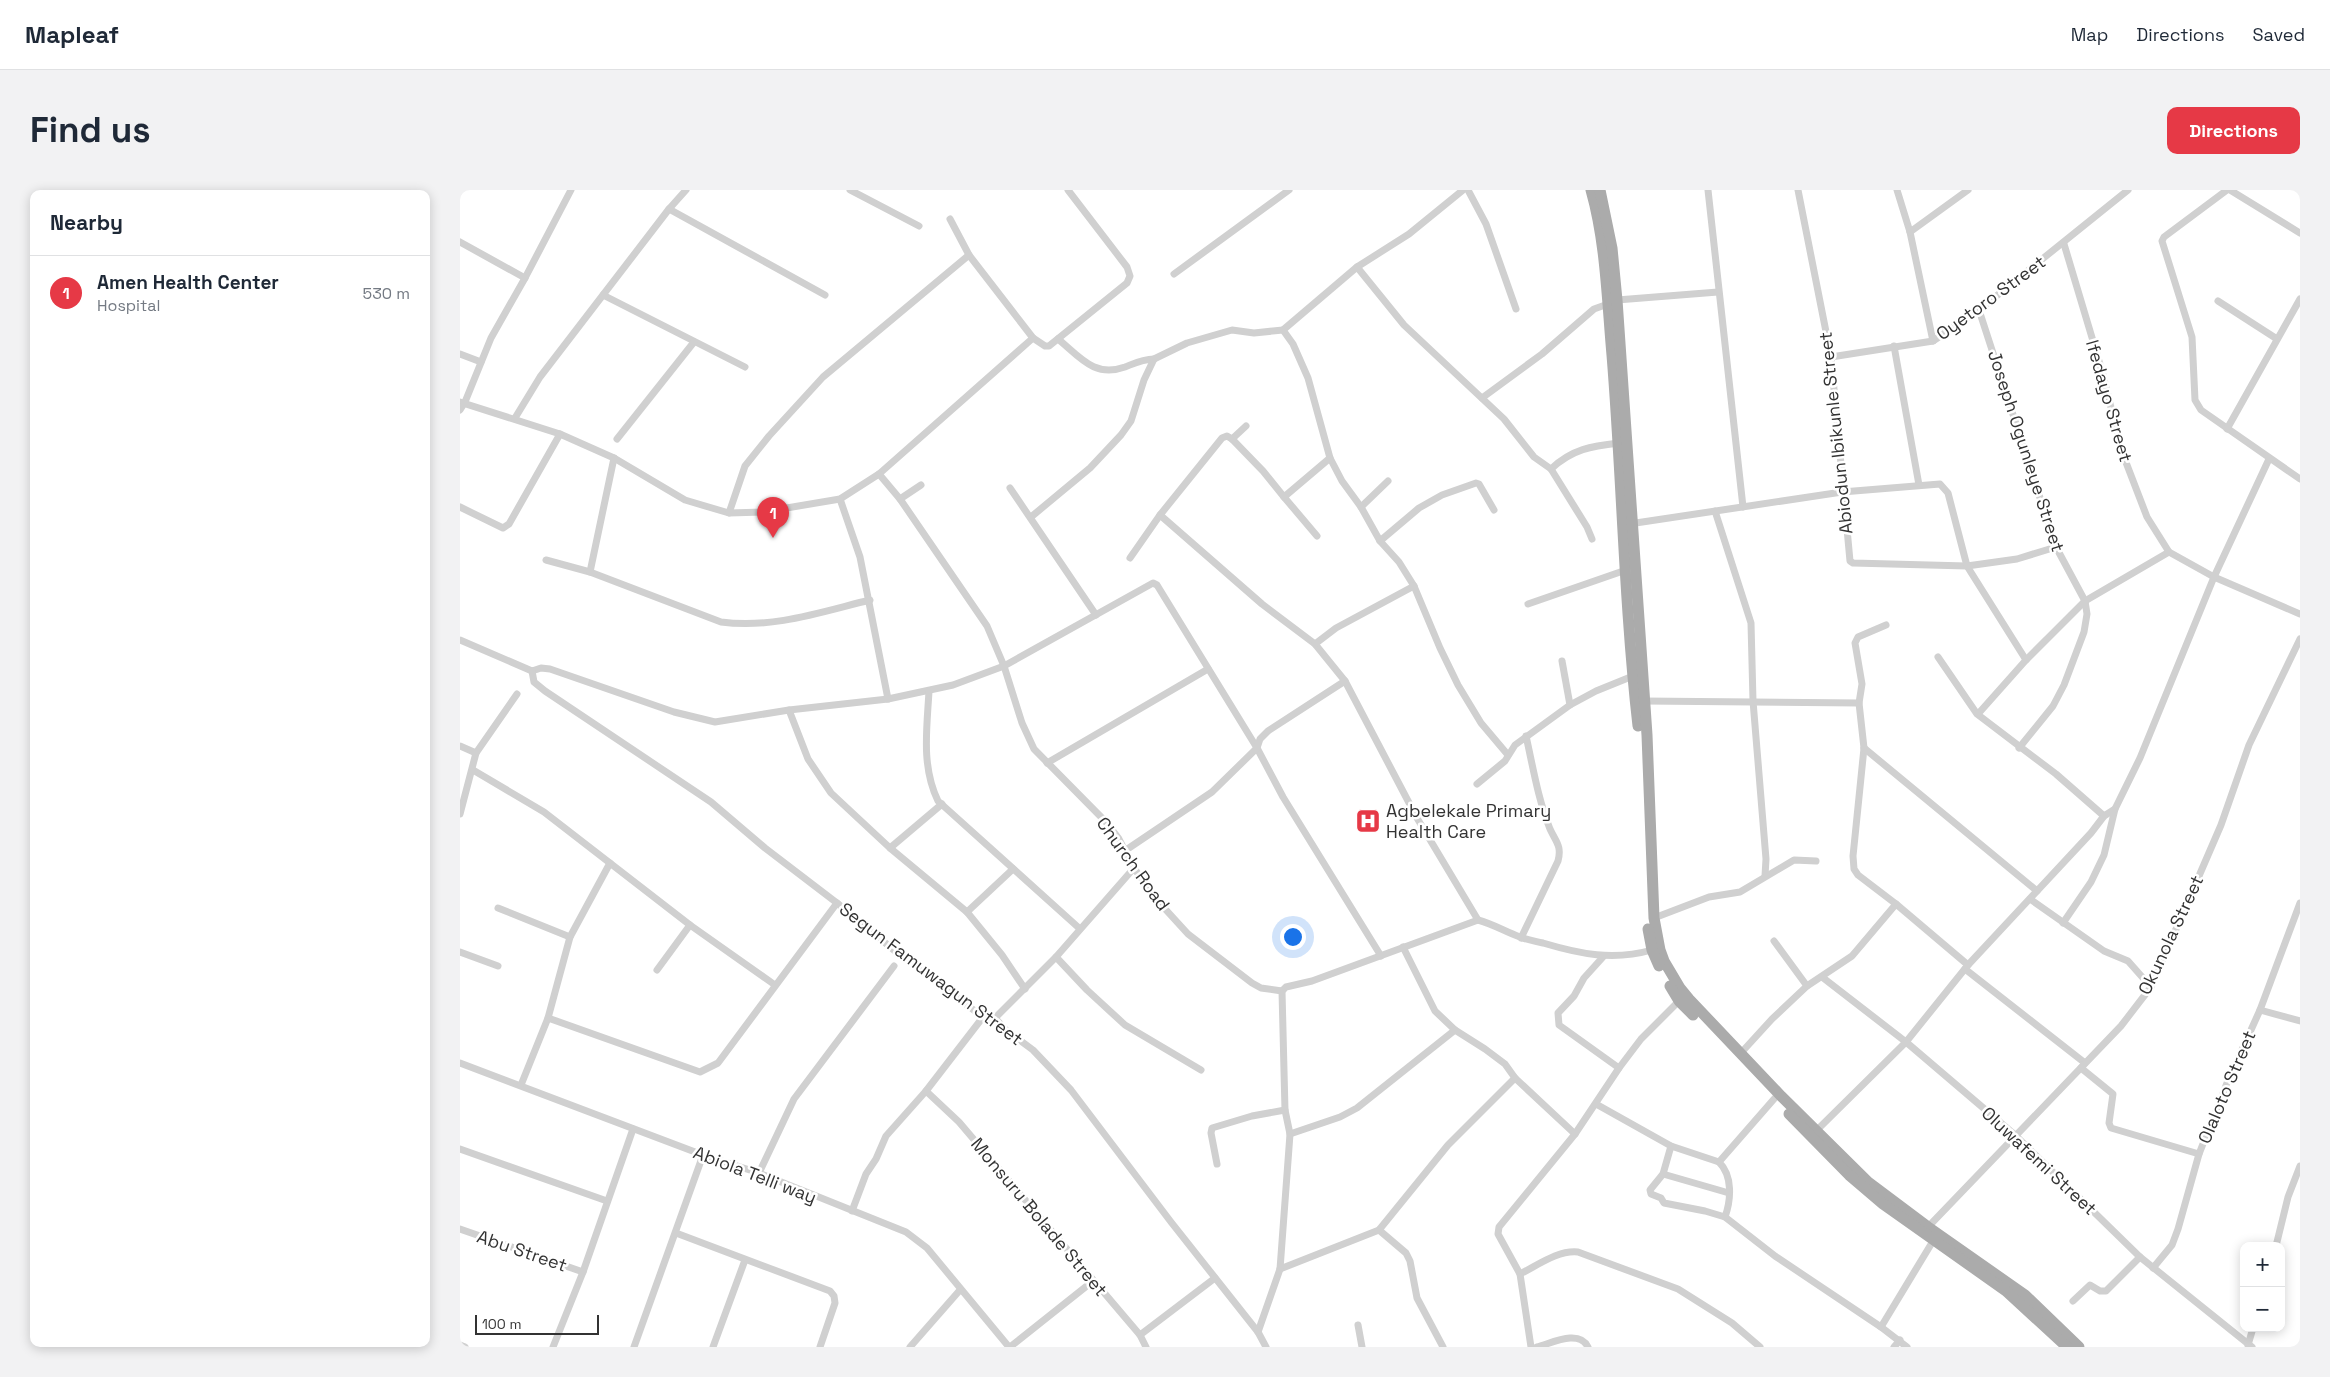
<!DOCTYPE html>
<meta charset="utf-8">
<style>
body{margin:0;font-family:"Space Grotesk",sans-serif;background:#f2f2f3;color:#1f2937}
.controls{position:absolute;right:15px;bottom:15px;display:grid;overflow:hidden;border-radius:10px;box-shadow:0 2px 12px #0003}
.controls button{width:45px;height:45px;display:grid;place-items:center;padding:0;border:0;border-bottom:1px solid #e0e1e3;background:#fff;color:#1f2937;font:25px sans-serif}
.scale{position:absolute;left:15px;bottom:12px;width:124px;box-sizing:border-box;padding-left:5px;border:2px solid #333;border-top:0;font-size:14px;line-height:18px;white-space:nowrap;color:#333;-webkit-text-stroke:4px #fff;paint-order:stroke}
.you{position:absolute;left:832px;top:746px;width:18px;height:18px;margin:-12px;border:4px solid #fff;border-radius:50%;background:#1a73e8;box-shadow:0 0 0 8px #1a73e833}
.badge{display:grid;place-items:center;width:32px;height:32px;border-radius:50%;background:#e63946;color:#fff;font-size:16px;font-weight:700}
.pin{position:absolute;translate:-50% -41px;filter:drop-shadow(0 1px 2px #0008)}
.pin::after{content:'';position:absolute;top:26px;width:18px;height:15px;background:inherit;clip-path:polygon(0 0,100% 0,50% 100%)}
.list{margin:0;padding:0;list-style:none}
h2{display:flex;justify-content:space-between;align-items:center;height:65px;margin:0;padding:0 20px;font-size:21px}
h2 small{font-size:16px;font-weight:400;color:#747a83}
.list li{display:grid;grid-template-columns:32px 1fr auto;gap:15px;align-items:center;box-sizing:border-box;height:75px;padding:0 20px;border-top:1px solid #e0e1e3}
.list b{display:block;font-size:19px;white-space:nowrap}
.list p{margin:0;font-size:16px;white-space:nowrap;color:#747a83}
.list em{font-size:16px;font-style:normal;color:#747a83}
.map{position:relative;flex:none;width:1840px;height:1157px;overflow:hidden;border-radius:10px}
header{display:flex;align-items:center;gap:30px;box-sizing:border-box;height:70px;padding:0 25px;background:#fff;border-bottom:1px solid #e0e1e3}
header strong{font-size:24px}
nav{display:flex;gap:28px;margin-inline-start:auto;font-size:18px}
.intro{display:flex;align-items:center;justify-content:space-between;box-sizing:border-box;height:120px;padding:0 30px}
h1{margin:0;font-size:35px}
.button{padding:12px 22px;border-radius:10px;background:#e63946;color:#fff;font-size:18px;font-weight:700}
main{display:flex;gap:30px;padding:0 30px}
aside{flex:1;background:#fff;border-radius:10px;box-shadow:0 2px 12px #0003}
.map>svg:first-child{display:block}
.lines{fill:none;stroke-linecap:round;stroke-linejoin:round}
.street{stroke:#d0d0d0;stroke-width:7}
.primary{stroke:#ababab;stroke-width:11}
.labels{text-anchor:middle;stroke-width:5;stroke-linejoin:round;paint-order:stroke}
.street-label{font-size:18px;fill:#333;stroke:#fff}
.poi-label{font-size:18px;fill:#333;stroke:#fff;text-anchor:start}
</style>
<header>
<strong>Mapleaf</strong>
<nav><a>Map</a><a>Directions</a><a>Saved</a></nav>
</header>
<div class="intro"><h1>Find us</h1><a class="button">Directions</a></div>
<main>
<aside>
<h2>Nearby<small></small></h2>
<ul class="list">
<li><span class="badge">1</span><div><b>Amen Health Center</b><p>Hospital</p></div><em>530 m</em></li>
</ul>
</aside>
<div class="map">
<svg width="1840" height="1157" viewBox="0 0 1840 1157">
<rect width="100%" height="100%" fill="#fff"/>
<g class="lines">
<g class="street">
<polyline points="390,0 459,36"/>
<polyline points="1008,0 1026,34 1056,119"/>
<polyline points="1248,0 1283,317"/>
<polyline points="1338,0 1371,167 1390,371 1393,373 1507,376 1557,369 1596,357"/>
<polyline points="1437,0 1450,42 1473,151"/>
<polyline points="1767,0 1704,47 1702,51 1732,147 1735,210 1741,220 1840,289"/>
<polyline points="1770,0 1840,43"/>
<polyline points="209,19 365,105"/>
<polyline points="490,29 509,65 573,148"/>
<polyline points="1450,42 1508,0"/>
<polyline points="0,52 65,88"/>
<polyline points="1604,54 1642,181 1662,262 1687,327 1709,362"/>
<path d="M897,77L944,135L1044,229L1074,267L1091,279C1112,259 1132,256 1159,253"/>
<polyline points="714,84 829,0"/>
<polyline points="143,105 285,177"/>
<polyline points="1157,110 1258,102"/>
<polyline points="1758,111 1817,149"/>
<polyline points="1519,120 1596,357 1625,411 1627,424 1624,442 1604,495 1593,516 1559,558"/>
<polyline points="823,140 897,77 949,44 1003,0"/>
<path d="M598,149C620,167 634,188 665,177C675,173 683,169 694,169"/>
<polyline points="1434,156 1459,295"/>
<polyline points="0,164 21,172"/>
<polyline points="1371,167 1473,151 1519,120 1668,0"/>
<polyline points="1022,208 1082,164 1134,119 1148,114"/>
<polyline points="0,212 100,244 154,268 225,310 269,323 303,322 380,309 419,284 573,148 585,156 589,156 667,93 670,86 667,77 608,0"/>
<polyline points="0,220 5,212 31,148 65,88 111,0"/>
<polyline points="55,228 80,187 209,19 226,0"/>
<polyline points="1767,239 1840,109"/>
<polyline points="157,249 234,152"/>
<polyline points="772,249 786,236"/>
<polyline points="1091,279 1127,337 1132,349"/>
<path d="M419,284L440,309L527,436L544,476L562,533L574,559L646,632L659,649L674,678L696,709L728,744L792,793L801,798L822,801L826,797L852,791L1018,730C1033,734 1046,742 1060,747C1067,750 1075,751 1083,753C1120,764 1153,771 1192,760"/>
<polyline points="550,298 636,425"/>
<polyline points="824,307 857,346"/>
<polyline points="380,309 400,367 428,509"/>
<polyline points="440,309 461,295"/>
<polyline points="0,317 43,338 49,334 100,244"/>
<polyline points="901,317 928,291"/>
<polyline points="1255,321 1291,433 1293,511 1306,669 1305,686"/>
<polyline points="269,323 285,276 309,246 363,187 509,65"/>
<polyline points="700,325 802,414 855,454 885,491 957,628 1018,730"/>
<polyline points="571,327 630,278 661,245 671,231 684,190 694,169 727,153 772,140 794,143 823,140 833,154 848,188 870,268 882,291 901,317 920,351 939,372 954,396 980,458 998,495 1021,533 1048,565"/>
<polyline points="1169,334 1382,302 1480,294 1488,303 1507,376 1566,470"/>
<polyline points="920,351 959,318 982,305 1016,293 1019,294 1034,320"/>
<polyline points="670,368 700,325 762,248 767,246 772,249 803,281 824,307 870,268"/>
<path d="M86,370L130,382L261,432C312,439 361,422 410,410"/>
<polyline points="130,382 154,268"/>
<polyline points="1068,414 1166,380"/>
<polyline points="1426,435 1398,447 1395,453 1402,494 1399,513 1404,558 1393,666 1394,679 1398,685 1436,714 1508,775"/>
<polyline points="0,450 72,481 81,478 90,479 214,522 255,532 329,520 428,509 493,495 544,476 693,393 697,395 797,558 823,607 921,766"/>
<polyline points="855,454 876,438 954,396"/>
<polyline points="1478,467 1517,524 1596,584 1644,626"/>
<polyline points="1102,471 1110,515"/>
<polyline points="72,481 74,492 85,501 251,612 305,658 377,713 435,761 523,827 535,828 546,840 573,860 611,900 711,1032 798,1142 806,1157"/>
<path d="M469,501C467,538 461,576 478,611L619,738"/>
<polyline points="1184,511 1399,513"/>
<polyline points="329,520 348,569 371,603 430,658 507,722 542,765 565,799"/>
<polyline points="1518,524 1566,470 1625,411 1709,362 1754,387 1840,424"/>
<polyline points="0,556 16,563"/>
<polyline points="1404,558 1577,701"/>
<polyline points="587,573 748,479"/>
<polyline points="13,580 84,622 230,735 315,795"/>
<polyline points="1017,594 1045,571 1055,555 1110,515 1136,501 1173,486"/>
<polyline points="0,624 16,563 57,504"/>
<polyline points="430,658 482,614"/>
<polyline points="666,660 752,602 797,558 800,549 808,541 885,491"/>
<polyline points="1570,709 1644,761 1668,771 1691,797"/>
<polyline points="38,718 110,747"/>
<polyline points="507,722 553,679"/>
<polyline points="1194,728 1249,707 1280,702 1334,670 1356,671"/>
<polyline points="1603,733 1631,692 1644,665 1655,619"/>
<path d="M1061,748L1098,671C1102,656 1096,652 1090,639C1078,609 1073,577 1066,546"/>
<polyline points="1314,751 1347,796"/>
<polyline points="943,757 975,821 995,840 1025,859 1045,874 1055,888 1115,944"/>
<polyline points="0,762 38,776"/>
<polyline points="596,767 627,800 665,835 741,880"/>
<polyline points="1143,767 1124,788 1114,806 1098,823 1099,835 1159,878"/>
<polyline points="1505,779 1625,873"/>
<polyline points="197,780 230,735"/>
<polyline points="1362,787 1446,852 1555,945 1680,1067 1792,1157"/>
<polyline points="1800,820 1840,831"/>
<polyline points="88,828 240,882 258,873 377,713"/>
<polyline points="535,828 596,767 674,678"/>
<polyline points="1280,864 1312,829 1347,796 1392,766 1436,714"/>
<polyline points="0,873 243,965 299,983 446,1042 467,1058 549,1157"/>
<polyline points="1621,878 1653,904 1649,933 1651,938 1739,964"/>
<polyline points="61,895 88,828 110,747 150,673"/>
<polyline points="466,901 499,932 680,1145 686,1157"/>
<path d="M1314,909L1259,972C1273,986 1271,1010 1265,1027L1315,1066L1421,1137L1447,1157"/>
<polyline points="1136,914 1211,956 1259,972"/>
<polyline points="1356,941 1446,852 1508,775 1631,643 1644,626 1655,619 1680,568 1754,387 1809,269"/>
<polyline points="830,944 880,927 897,918 995,840"/>
<polyline points="1211,956 1203,984 1190,1000 1191,1004 1201,1008 1204,1013 1245,1021 1265,1027"/>
<polyline points="0,959 147,1011"/>
<polyline points="757,974 751,943 752,938 792,926 825,920"/>
<polyline points="299,983 334,909 434,776"/>
<polyline points="1203,984 1269,1003"/>
<polyline points="392,1021 406,984 416,969 426,946 466,901 523,827"/>
<polyline points="1468,1037 1661,836 1691,797 1761,635 1789,555 1840,449"/>
<polyline points="0,1039 123,1082"/>
<polyline points="919,1040 946,1063 950,1071 957,1108 983,1157"/>
<polyline points="216,1043 370,1101 374,1106 375,1113 360,1157"/>
<polyline points="1816,1056 1828,1007 1840,976"/>
<polyline points="1693,1078 1712,1055 1718,1039 1739,964 1767,893 1800,820 1840,713"/>
<polyline points="820,1079 919,1040 988,955 1055,888"/>
<path d="M1060,1084C1078,1075 1098,1060 1118,1062L1218,1099L1272,1133L1300,1157"/>
<polyline points="1613,1111 1630,1095 1640,1101 1646,1101 1680,1067"/>
<polyline points="898,1135 902,1157"/>
<polyline points="1421,1137 1473,1051"/>
<polyline points="798,1142 820,1079 830,944 825,920 822,801"/>
<polyline points="680,1145 755,1088"/>
<polyline points="0,1155 5,1157"/>
<polyline points="1788,1155 1793,1138"/>
<polyline points="93,1157 123,1082 173,939"/>
<polyline points="174,1157 243,965"/>
<polyline points="253,1157 285,1070"/>
<polyline points="450,1157 500,1100"/>
<polyline points="550,1157 633,1091"/>
<polyline points="1071,1157 1060,1084 1038,1044 1039,1037 1115,944 1159,878 1181,849 1219,811"/>
<path d="M1077,1157C1092,1153 1119,1139 1128,1157"/>
<polyline points="1434,1157 1440,1150"/>
</g>
<g class="primary">
<path d="M1131,0C1146,53 1147,110 1152,165C1162,288 1164,413 1178,536"/>
<polyline points="1140,0 1152,58 1157,110 1187,545 1194,728 1200,760 1204,771 1220,798 1229,809 1321,906 1408,992 1468,1037 1565,1105 1619,1157"/>
<polyline points="1188,739 1192,760 1199,776"/>
<polyline points="1210,796 1219,811 1233,825"/>
<polyline points="1329,924 1389,985 1423,1014 1546,1101 1607,1157"/>
</g>
</g>
<defs>
<symbol id="hospital-square" viewBox="-11 -11 22 22"><rect x="-9" y="-9" width="18" height="18" rx="4" fill="#e63946" stroke="#fff"/><path d="M-5-5h3v3.5h4V-5h3V5h-3V1.5h-4V5h-3Z" fill="#fff"/></symbol>
</defs>
<g fill-rule="evenodd">
<use href="#hospital-square" x="894" y="617" width="28" height="28"/>
</g>
<g class="labels">
<g class="street-label">
<text transform="translate(1531 108) rotate(-36)" y="6">Oyetoro Street</text>
<text transform="translate(1649 211) rotate(74)" y="6">Ifedayo Street</text>
<text transform="translate(1376 243) rotate(-96)" y="6">Abiodun Ibikunle Street</text>
<text transform="translate(1566 261) rotate(72)" y="6">Joseph Ogunleye Street</text>
<text transform="translate(673 674) rotate(54)" y="6">Church Road</text>
<text transform="translate(1711 745) rotate(-65)" y="6">Okunola Street</text>
<text transform="translate(471 784) rotate(37)" y="6">Segun Famuwagun Street</text>
<text transform="translate(1767 897) rotate(-67)" y="6">Olaloto Street</text>
<text transform="translate(1579 971) rotate(43)" y="6">Oluwafemi Street</text>
<text transform="translate(295 985) rotate(21)" y="6">Abiola Telli way</text>
<text transform="translate(579 1027) rotate(50)" y="6">Monsuru Bolade Street</text>
<text transform="translate(62 1061) rotate(19)" y="6">Abu Street</text>
</g>
<g class="poi-label">
<text x="926" y="627">Agbelekale Primary<tspan x="926" dy="21">Health Care</tspan></text>
</g>
</g>
</svg>
<div class="controls">
<button>+</button>
<button>−</button>
</div>
<div class="scale">100 m</div>
<div class="you"></div>
<div class="pin badge" style="left:313px;top:348px">1</div>
</div>
</main>
